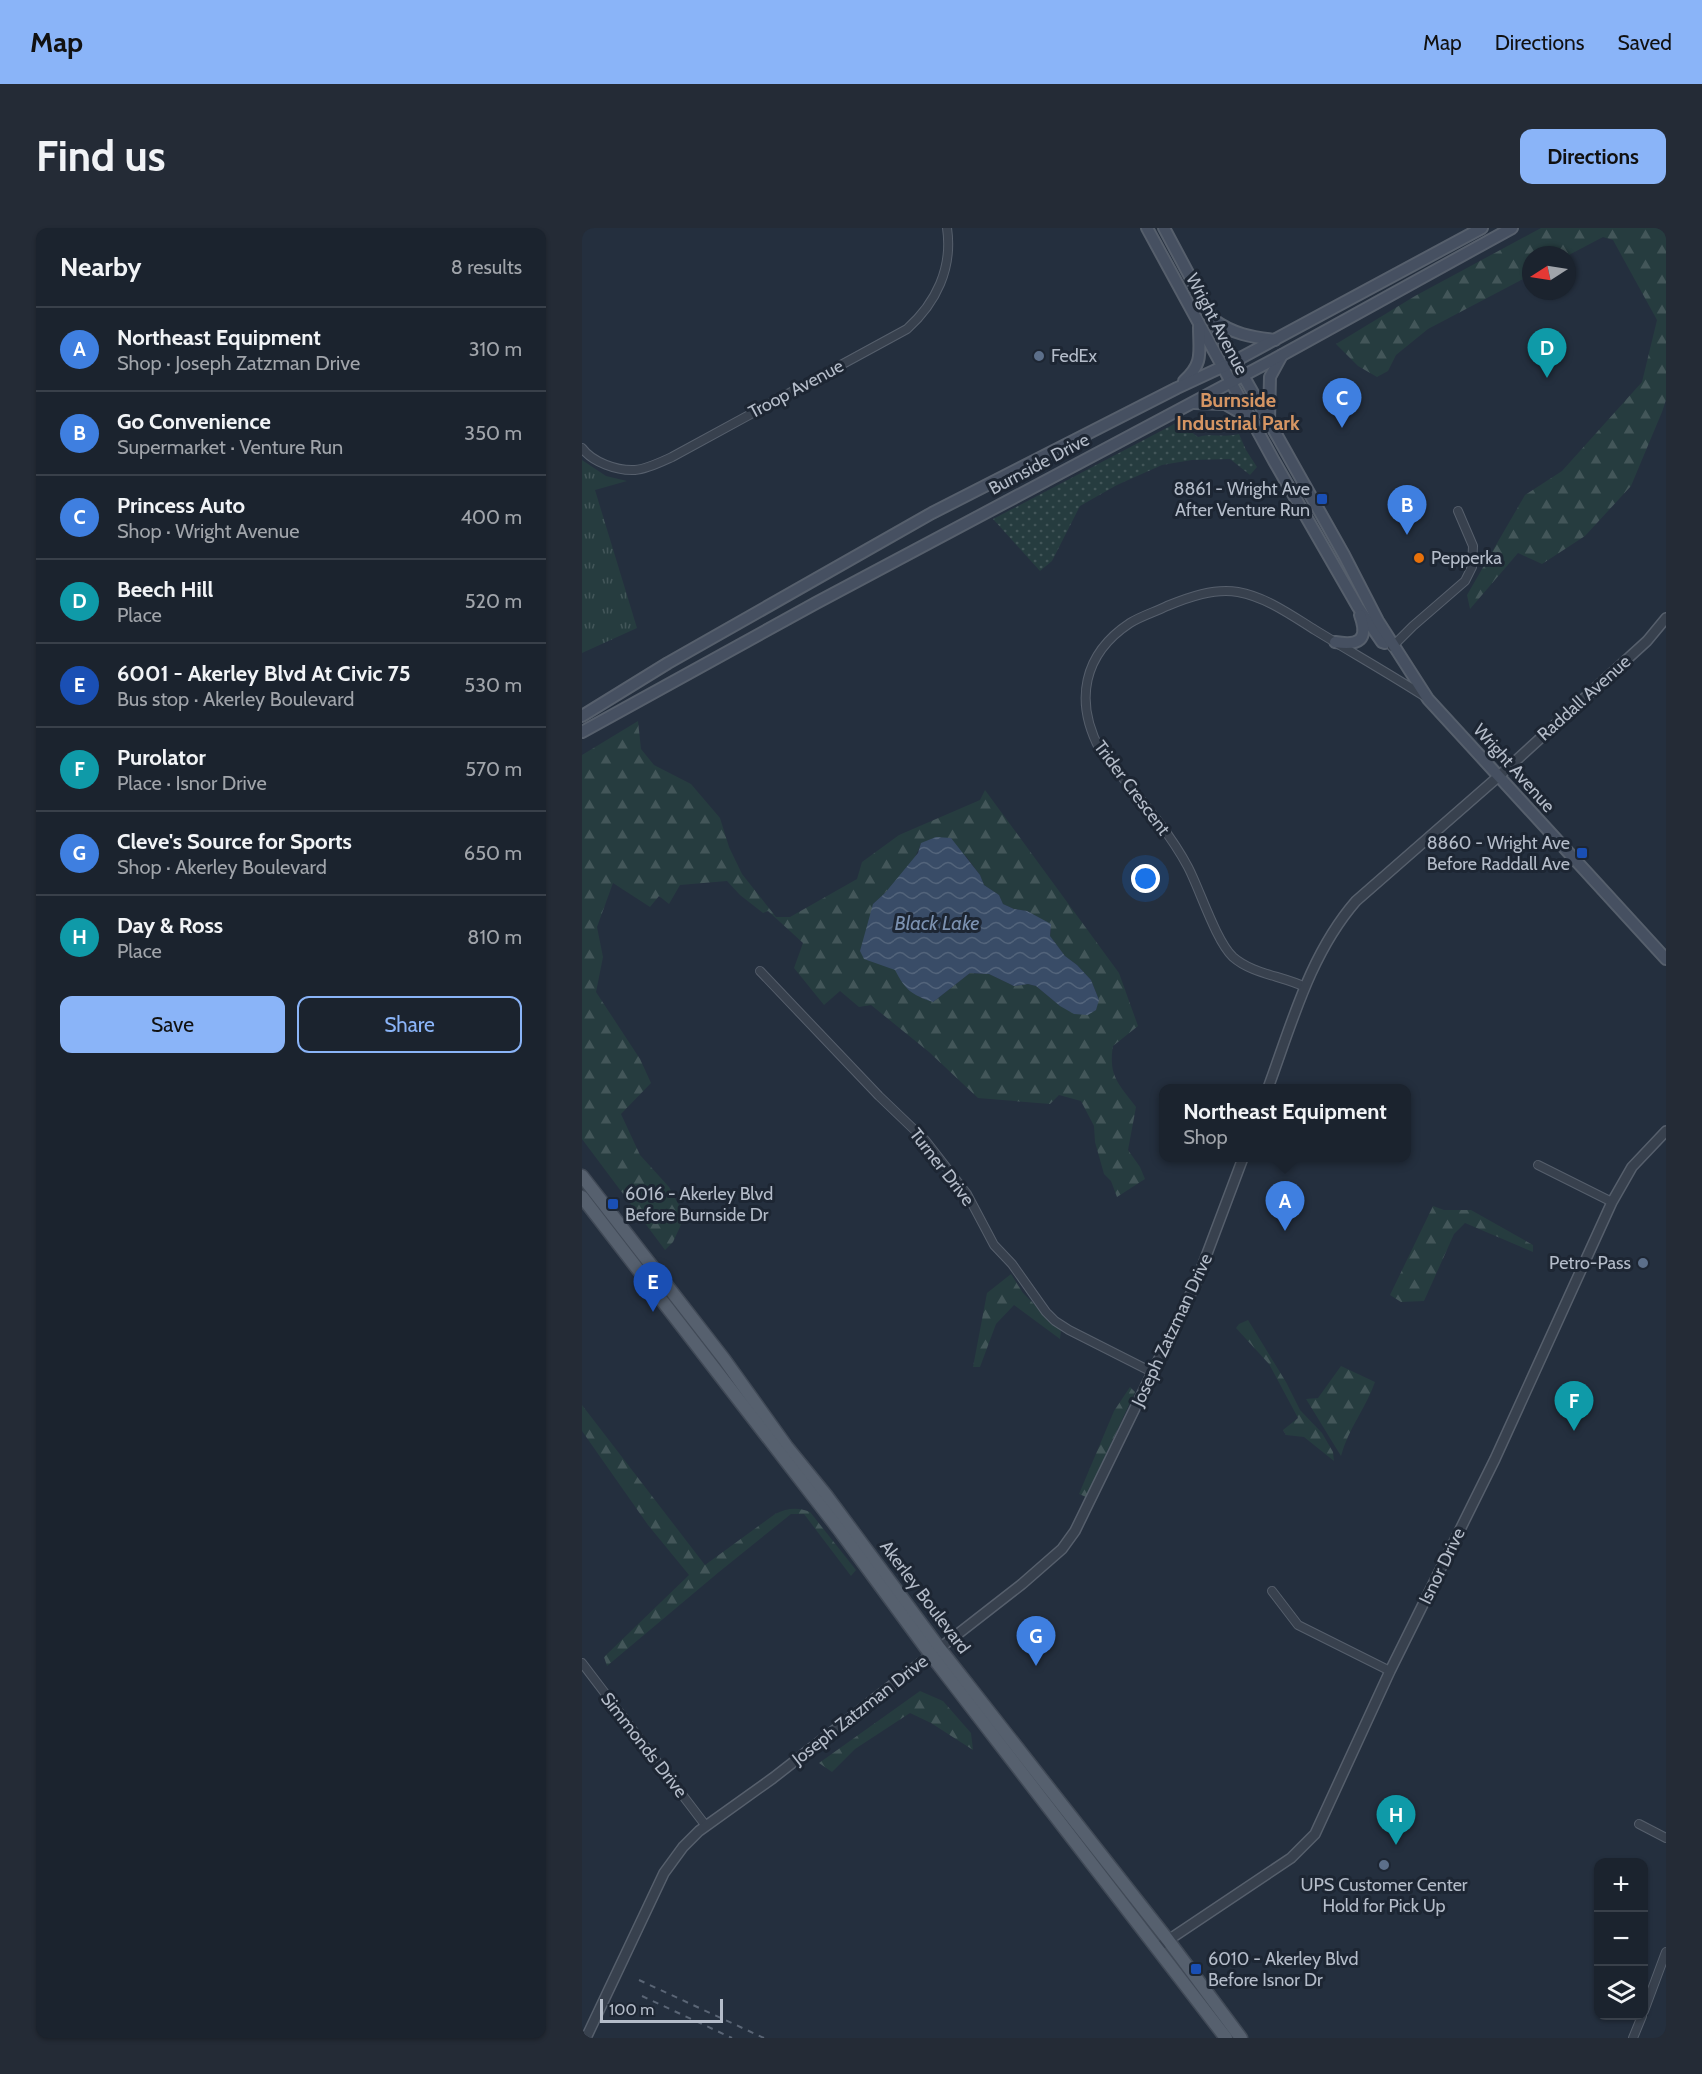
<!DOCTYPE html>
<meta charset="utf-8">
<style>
body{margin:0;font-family:Cabin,sans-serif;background:#242b36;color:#f1f3f6}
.controls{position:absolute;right:18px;bottom:18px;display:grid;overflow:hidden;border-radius:12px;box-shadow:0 2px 4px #0004}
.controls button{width:54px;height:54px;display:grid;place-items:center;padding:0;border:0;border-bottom:2px solid #39404a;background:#1b232e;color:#f1f3f6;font:30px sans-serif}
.compass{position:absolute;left:940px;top:18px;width:54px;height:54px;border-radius:50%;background:#1b232e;box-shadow:0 2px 4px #0004;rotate:258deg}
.scale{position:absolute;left:18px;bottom:15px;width:123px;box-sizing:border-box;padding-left:6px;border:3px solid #b4bcc9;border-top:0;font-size:16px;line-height:21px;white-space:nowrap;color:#b4bcc9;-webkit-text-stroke:4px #1d2633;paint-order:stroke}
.you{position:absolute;left:564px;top:651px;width:21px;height:21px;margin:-15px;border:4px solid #fff;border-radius:50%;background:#1a73e8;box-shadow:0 0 0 9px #1a73e833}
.badge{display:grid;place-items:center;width:39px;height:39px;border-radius:50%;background:#8ab4f8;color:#fff;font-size:20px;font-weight:700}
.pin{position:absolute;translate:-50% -50px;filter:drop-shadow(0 2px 3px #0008)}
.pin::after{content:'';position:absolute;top:32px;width:21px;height:18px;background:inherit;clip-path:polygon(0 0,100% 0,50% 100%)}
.popup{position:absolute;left:577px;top:856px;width:252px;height:78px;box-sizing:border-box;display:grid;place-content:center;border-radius:12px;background:#1b232e;filter:drop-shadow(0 2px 4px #0005);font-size:20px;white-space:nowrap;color:#a0a4aa}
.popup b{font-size:22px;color:#f1f3f6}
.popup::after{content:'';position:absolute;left:50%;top:100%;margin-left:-12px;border:12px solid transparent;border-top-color:#1b232e}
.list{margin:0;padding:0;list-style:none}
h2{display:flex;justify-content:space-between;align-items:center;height:78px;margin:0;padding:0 24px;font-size:26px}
h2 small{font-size:20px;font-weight:400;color:#a0a4aa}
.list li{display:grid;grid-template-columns:39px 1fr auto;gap:18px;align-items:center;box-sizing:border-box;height:84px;padding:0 24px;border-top:2px solid #39404a}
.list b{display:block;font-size:22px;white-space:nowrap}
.list p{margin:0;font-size:20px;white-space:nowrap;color:#a0a4aa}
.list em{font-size:20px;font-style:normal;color:#a0a4aa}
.actions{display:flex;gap:12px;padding:18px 24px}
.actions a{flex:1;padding:14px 0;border:2px solid #8ab4f8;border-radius:12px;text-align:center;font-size:21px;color:#8ab4f8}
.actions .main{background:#8ab4f8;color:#111}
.icon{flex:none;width:33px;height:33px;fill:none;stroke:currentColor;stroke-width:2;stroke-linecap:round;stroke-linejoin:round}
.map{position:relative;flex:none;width:1084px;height:1810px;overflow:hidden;border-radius:12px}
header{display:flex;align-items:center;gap:36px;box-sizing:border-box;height:84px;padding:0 30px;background:#8ab4f8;color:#111}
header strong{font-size:28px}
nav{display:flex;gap:33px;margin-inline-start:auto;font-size:21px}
.intro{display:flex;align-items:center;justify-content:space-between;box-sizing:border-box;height:144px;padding:0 36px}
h1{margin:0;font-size:42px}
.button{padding:15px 27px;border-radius:12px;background:#8ab4f8;color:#111;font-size:21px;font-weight:700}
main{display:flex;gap:36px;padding:0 36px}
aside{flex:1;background:#1b232e;border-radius:12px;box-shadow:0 2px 4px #0004}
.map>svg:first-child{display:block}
.grass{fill:url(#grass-dots)}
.forest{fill:url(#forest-firs);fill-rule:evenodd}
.park{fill:url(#park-tufts)}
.water{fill:url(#water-waves)}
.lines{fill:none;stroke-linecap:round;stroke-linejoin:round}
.minor-casing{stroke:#565f6c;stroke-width:10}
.tertiary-casing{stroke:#565f6c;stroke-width:12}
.secondary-casing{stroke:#565f6c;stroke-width:14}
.primary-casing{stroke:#414a57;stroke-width:15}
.minor{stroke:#38414e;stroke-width:8}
.tertiary{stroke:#38414e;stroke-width:9}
.secondary{stroke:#465061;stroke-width:10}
.primary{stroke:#56606e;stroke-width:12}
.rail{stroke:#5a6575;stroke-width:2;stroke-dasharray:6 6;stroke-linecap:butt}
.service-dot{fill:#5c6f8a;stroke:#1d2633;stroke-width:2}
.transit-dot{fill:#1a4fb4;stroke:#1d2633;stroke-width:2}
.food-dot{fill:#e8710a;stroke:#1d2633;stroke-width:2}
.labels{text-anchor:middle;stroke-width:6;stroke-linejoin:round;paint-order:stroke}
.street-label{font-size:18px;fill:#b4bcc9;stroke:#1d2633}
.poi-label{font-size:18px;fill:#b4bcc9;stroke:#1d2633;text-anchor:start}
.neighbourhood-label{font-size:20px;font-weight:bold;fill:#d59563;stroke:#1d2633}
.water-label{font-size:20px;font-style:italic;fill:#7c92b1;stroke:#1d2633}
</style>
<header>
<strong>Map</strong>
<nav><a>Map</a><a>Directions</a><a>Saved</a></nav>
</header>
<div class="intro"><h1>Find us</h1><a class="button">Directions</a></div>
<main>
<aside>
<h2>Nearby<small>8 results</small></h2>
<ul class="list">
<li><span class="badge" style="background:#3f7fe0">A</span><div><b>Northeast Equipment</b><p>Shop · Joseph Zatzman Drive</p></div><em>310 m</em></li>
<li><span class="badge" style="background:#3f7fe0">B</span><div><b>Go Convenience</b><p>Supermarket · Venture Run</p></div><em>350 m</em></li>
<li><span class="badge" style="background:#3f7fe0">C</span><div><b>Princess Auto</b><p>Shop · Wright Avenue</p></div><em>400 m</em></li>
<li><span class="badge" style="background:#0f9aa8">D</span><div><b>Beech Hill</b><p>Place</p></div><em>520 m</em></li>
<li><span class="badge" style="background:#1a4fb4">E</span><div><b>6001 - Akerley Blvd At Civic 75</b><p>Bus stop · Akerley Boulevard</p></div><em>530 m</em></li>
<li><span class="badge" style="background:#0f9aa8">F</span><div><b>Purolator</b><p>Place · Isnor Drive</p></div><em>570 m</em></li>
<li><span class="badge" style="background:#3f7fe0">G</span><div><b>Cleve's Source for Sports</b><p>Shop · Akerley Boulevard</p></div><em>650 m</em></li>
<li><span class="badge" style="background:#0f9aa8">H</span><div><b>Day &amp; Ross</b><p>Place</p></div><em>810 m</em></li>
</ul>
<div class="actions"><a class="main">Save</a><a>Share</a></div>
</aside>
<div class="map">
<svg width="1084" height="1810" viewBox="0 0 1084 1810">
<defs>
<pattern id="grass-dots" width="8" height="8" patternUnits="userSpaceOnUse" patternTransform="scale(1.5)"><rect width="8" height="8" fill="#263c3f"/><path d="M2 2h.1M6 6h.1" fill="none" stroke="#435659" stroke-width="1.8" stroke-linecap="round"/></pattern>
<pattern id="forest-firs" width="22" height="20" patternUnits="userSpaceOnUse" patternTransform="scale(1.5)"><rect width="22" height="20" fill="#263c3f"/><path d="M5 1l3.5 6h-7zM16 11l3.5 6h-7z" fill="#435659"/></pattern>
<pattern id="park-tufts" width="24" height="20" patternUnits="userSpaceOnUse" patternTransform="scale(1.5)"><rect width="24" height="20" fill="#263c3f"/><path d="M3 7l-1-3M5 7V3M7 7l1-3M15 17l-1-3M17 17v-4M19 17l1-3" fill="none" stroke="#435659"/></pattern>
<pattern id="water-waves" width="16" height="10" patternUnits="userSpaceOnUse" patternTransform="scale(1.5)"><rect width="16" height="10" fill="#394c67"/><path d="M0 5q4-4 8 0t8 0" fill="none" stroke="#53647b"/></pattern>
</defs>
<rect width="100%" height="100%" fill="#242f3e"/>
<path class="grass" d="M596,194L616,209C631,205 642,210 657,206L664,222L675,239L668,247L648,231L610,232L580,237L535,257L498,278L470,333L458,343L411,291Z"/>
<g class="forest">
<polygon points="959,0 1084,0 1084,172 1080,184 1049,258 1003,308 960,336 936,325 888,381 885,367 943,267 980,243 1060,154 1075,92 1031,12 1021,9 985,28 949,27 949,47 846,101 814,127 806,143 795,149 776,138 754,116 833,68"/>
<path d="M56,493L59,521L72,537L109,556L138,590L147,619L160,646L194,689H208L275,651L280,634L317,607L398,572L403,562L537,745L556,798L531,818C526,848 537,856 554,879L546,922L558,939L563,951L535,969L529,953L522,946L513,914L512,898L499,873L477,867L468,876L396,870L347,824L289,777L277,779L258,763L242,777L212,740L221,715L186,683L181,685L158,667L145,653L98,657L87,676L77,668L68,679L31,655L15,699L21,729L14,764L58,831L69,855L39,886L58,927L87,959L103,988L91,1014L83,1022L0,911V527ZM339,615L384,628L398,647L402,657L417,667L421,676L432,681L445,683L457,690L464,694L469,702L468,708L483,728L495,737L509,752L517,772L478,778L454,758L446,756L432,758L407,746L388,745L351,774L318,751L291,676C309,660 332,638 339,615Z"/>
<polygon points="851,978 862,982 889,982 951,1017 951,1024 883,995 872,1006 842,1073 819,1074 808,1067"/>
<polygon points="429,1046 441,1065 479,1103 478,1111 432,1077 414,1096 398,1139 391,1139 405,1065"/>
<polygon points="666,1092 704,1154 718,1182 740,1205 751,1224 752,1233 722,1209 704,1207 701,1202 716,1190 687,1136 654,1100 657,1096"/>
<path d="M759,1138L793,1154C784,1180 766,1201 759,1228L724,1171L736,1170Z"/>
<polygon points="548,1159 553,1164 504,1269 497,1266 532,1183"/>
<path d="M0,1177L123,1337L193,1286C206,1280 215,1279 228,1284L274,1342L269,1348L222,1286H209L137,1344L25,1438L22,1429L107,1347L66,1297L0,1203Z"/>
<polygon points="338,1463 361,1473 389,1505 391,1522 349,1495 328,1485 273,1521 250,1544 237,1535"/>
</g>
<polygon class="park" points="0,232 24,248 45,253 13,262 55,400 0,425"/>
<path class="water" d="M354,609L369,610L398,647L402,657L417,667L421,676L432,681L445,683L469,696L468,708L483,728L495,737L509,752L517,772L514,782L506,787L492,786L478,778L454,758L446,756L432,758L407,746L388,745L351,774C330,767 323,762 313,742L282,731L278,723L291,676L303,665L336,625L339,615Z"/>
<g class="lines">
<defs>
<g id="minor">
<path d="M0,220C10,234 35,243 53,242C65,241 79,234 90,229L325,101C354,75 371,40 365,0"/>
<polyline points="810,419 831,398 883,353 890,339 891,318 876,283"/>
<polyline points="178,743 297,868 343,912 385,966 412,1017 430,1036 464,1084 473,1093 487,1102 572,1145"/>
<path d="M723,759C701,748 670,746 651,729C634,713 618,662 606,639C583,596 547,559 518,522C492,473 501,426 548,395C559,388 573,384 585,378C607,369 632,360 656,364C684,369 709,387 733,402C769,424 806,445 842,468"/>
<polyline points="956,937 1030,974"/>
<polyline points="690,1363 716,1397 808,1443"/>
<polyline points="0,1435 124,1598"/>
<polyline points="1057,1596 1084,1610"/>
<polyline points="1062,1783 1084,1724"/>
<polyline points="1051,1810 1060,1788"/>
</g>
<g id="tertiary">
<path d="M686,860C710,795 728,726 774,673L917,548L1065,413L1084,390"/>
<polyline points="576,1719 709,1630 733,1606 808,1443 913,1231 1030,974 1050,939 1084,903"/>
<polyline points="4,1810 82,1645 101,1619 117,1603 191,1550 440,1356 480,1321 493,1303 614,1055 661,930"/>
</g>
<g id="secondary">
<polyline points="565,0 692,233 776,379 800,414 803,415"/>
<polyline points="582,0 653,133 762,327 796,393 846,471 1084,731"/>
<path d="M632,92C651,106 669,109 693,112"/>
<path d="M602,153C622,135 617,124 617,99"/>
<polyline points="612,175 643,176 664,188"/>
<polyline points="687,193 688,149 700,127"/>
<path d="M753,414C777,418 787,412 778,387"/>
<polyline points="0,488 86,435 350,285 595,160 653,133 900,0"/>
<polyline points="0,504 234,375 700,127 930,0"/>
</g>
<g id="primary">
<polyline points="0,948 142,1131 205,1219 244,1267 358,1421 586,1712 659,1810"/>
<polyline points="0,969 258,1303 349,1427 644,1810"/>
</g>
</defs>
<use href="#minor" class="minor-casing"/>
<use href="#tertiary" class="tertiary-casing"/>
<use href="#secondary" class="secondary-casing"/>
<use href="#primary" class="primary-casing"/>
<use href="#minor" class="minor"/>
<use href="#tertiary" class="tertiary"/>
<use href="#secondary" class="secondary"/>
<use href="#primary" class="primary"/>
<g class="rail">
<polyline points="57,1752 182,1810"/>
<polyline points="60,1768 150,1810"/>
</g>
</g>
<g class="service-dot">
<circle cx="457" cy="128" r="6"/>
<circle cx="1061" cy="1035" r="6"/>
<circle cx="802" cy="1637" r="6"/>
</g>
<g class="transit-dot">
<rect x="734" y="265" width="12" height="12" rx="3"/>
<rect x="994" y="619" width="12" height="12" rx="3"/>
<rect x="25" y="970" width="12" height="12" rx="3"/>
<rect x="608" y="1735" width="12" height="12" rx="3"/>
</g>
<circle class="food-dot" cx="837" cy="330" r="6"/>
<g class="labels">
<g class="street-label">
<text transform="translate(635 96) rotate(62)" y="6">Wright Avenue</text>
<text transform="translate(214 161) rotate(-28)" y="6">Troop Avenue</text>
<text transform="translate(457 236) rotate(-28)" y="6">Burnside Drive</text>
<text transform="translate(1002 470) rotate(-42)" y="6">Raddall Avenue</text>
<text transform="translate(932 540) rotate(48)" y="6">Wright Avenue</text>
<text transform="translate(550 560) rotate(53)" y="6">Trider Crescent</text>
<text transform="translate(360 939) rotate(52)" y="6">Turner Drive</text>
<text transform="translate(590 1102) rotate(-65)" y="6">Joseph Zatzman Drive</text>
<text transform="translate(860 1338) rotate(-64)" y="6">Isnor Drive</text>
<text transform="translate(343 1369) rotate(53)" y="6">Akerley Boulevard</text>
<text transform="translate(278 1482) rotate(-38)" y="6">Joseph Zatzman Drive</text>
<text transform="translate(62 1517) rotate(52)" y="6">Simmonds Drive</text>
</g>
<g class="poi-label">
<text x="469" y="134">FedEx</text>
<text x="728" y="267" text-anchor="end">8861 - Wright Ave<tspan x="728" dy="21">After Venture Run</tspan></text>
<text x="849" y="336">Pepperka</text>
<text x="988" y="621" text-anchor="end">8860 - Wright Ave<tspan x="988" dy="21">Before Raddall Ave</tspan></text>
<text x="43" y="972">6016 - Akerley Blvd<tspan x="43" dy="21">Before Burnside Dr</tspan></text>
<text x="1049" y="1041" text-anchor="end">Petro-Pass</text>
<text x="802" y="1663" text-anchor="middle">UPS Customer Center<tspan x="802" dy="21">Hold for Pick Up</tspan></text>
<text x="626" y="1737">6010 - Akerley Blvd<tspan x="626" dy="21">Before Isnor Dr</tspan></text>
</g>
<g class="neighbourhood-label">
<text x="656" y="179">Burnside<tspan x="656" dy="23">Industrial Park</tspan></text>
</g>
<g class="water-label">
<text x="355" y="702">Black Lake</text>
</g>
</g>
</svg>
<div class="controls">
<button>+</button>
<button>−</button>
<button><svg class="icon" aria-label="layers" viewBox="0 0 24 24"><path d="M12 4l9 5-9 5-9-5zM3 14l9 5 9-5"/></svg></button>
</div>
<svg class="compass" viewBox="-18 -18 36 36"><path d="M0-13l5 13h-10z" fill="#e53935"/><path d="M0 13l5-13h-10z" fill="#a0a4aa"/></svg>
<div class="scale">100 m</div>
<div class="you"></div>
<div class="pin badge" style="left:703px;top:1003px;background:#3f7fe0">A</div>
<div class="popup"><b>Northeast Equipment</b>Shop</div>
<div class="pin badge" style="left:825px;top:307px;background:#3f7fe0">B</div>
<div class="pin badge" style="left:760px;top:200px;background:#3f7fe0">C</div>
<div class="pin badge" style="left:965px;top:150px;background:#0f9aa8">D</div>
<div class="pin badge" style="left:71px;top:1084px;background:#1a4fb4">E</div>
<div class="pin badge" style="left:992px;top:1203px;background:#0f9aa8">F</div>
<div class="pin badge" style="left:454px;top:1438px;background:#3f7fe0">G</div>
<div class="pin badge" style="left:814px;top:1617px;background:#0f9aa8">H</div>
</div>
</main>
